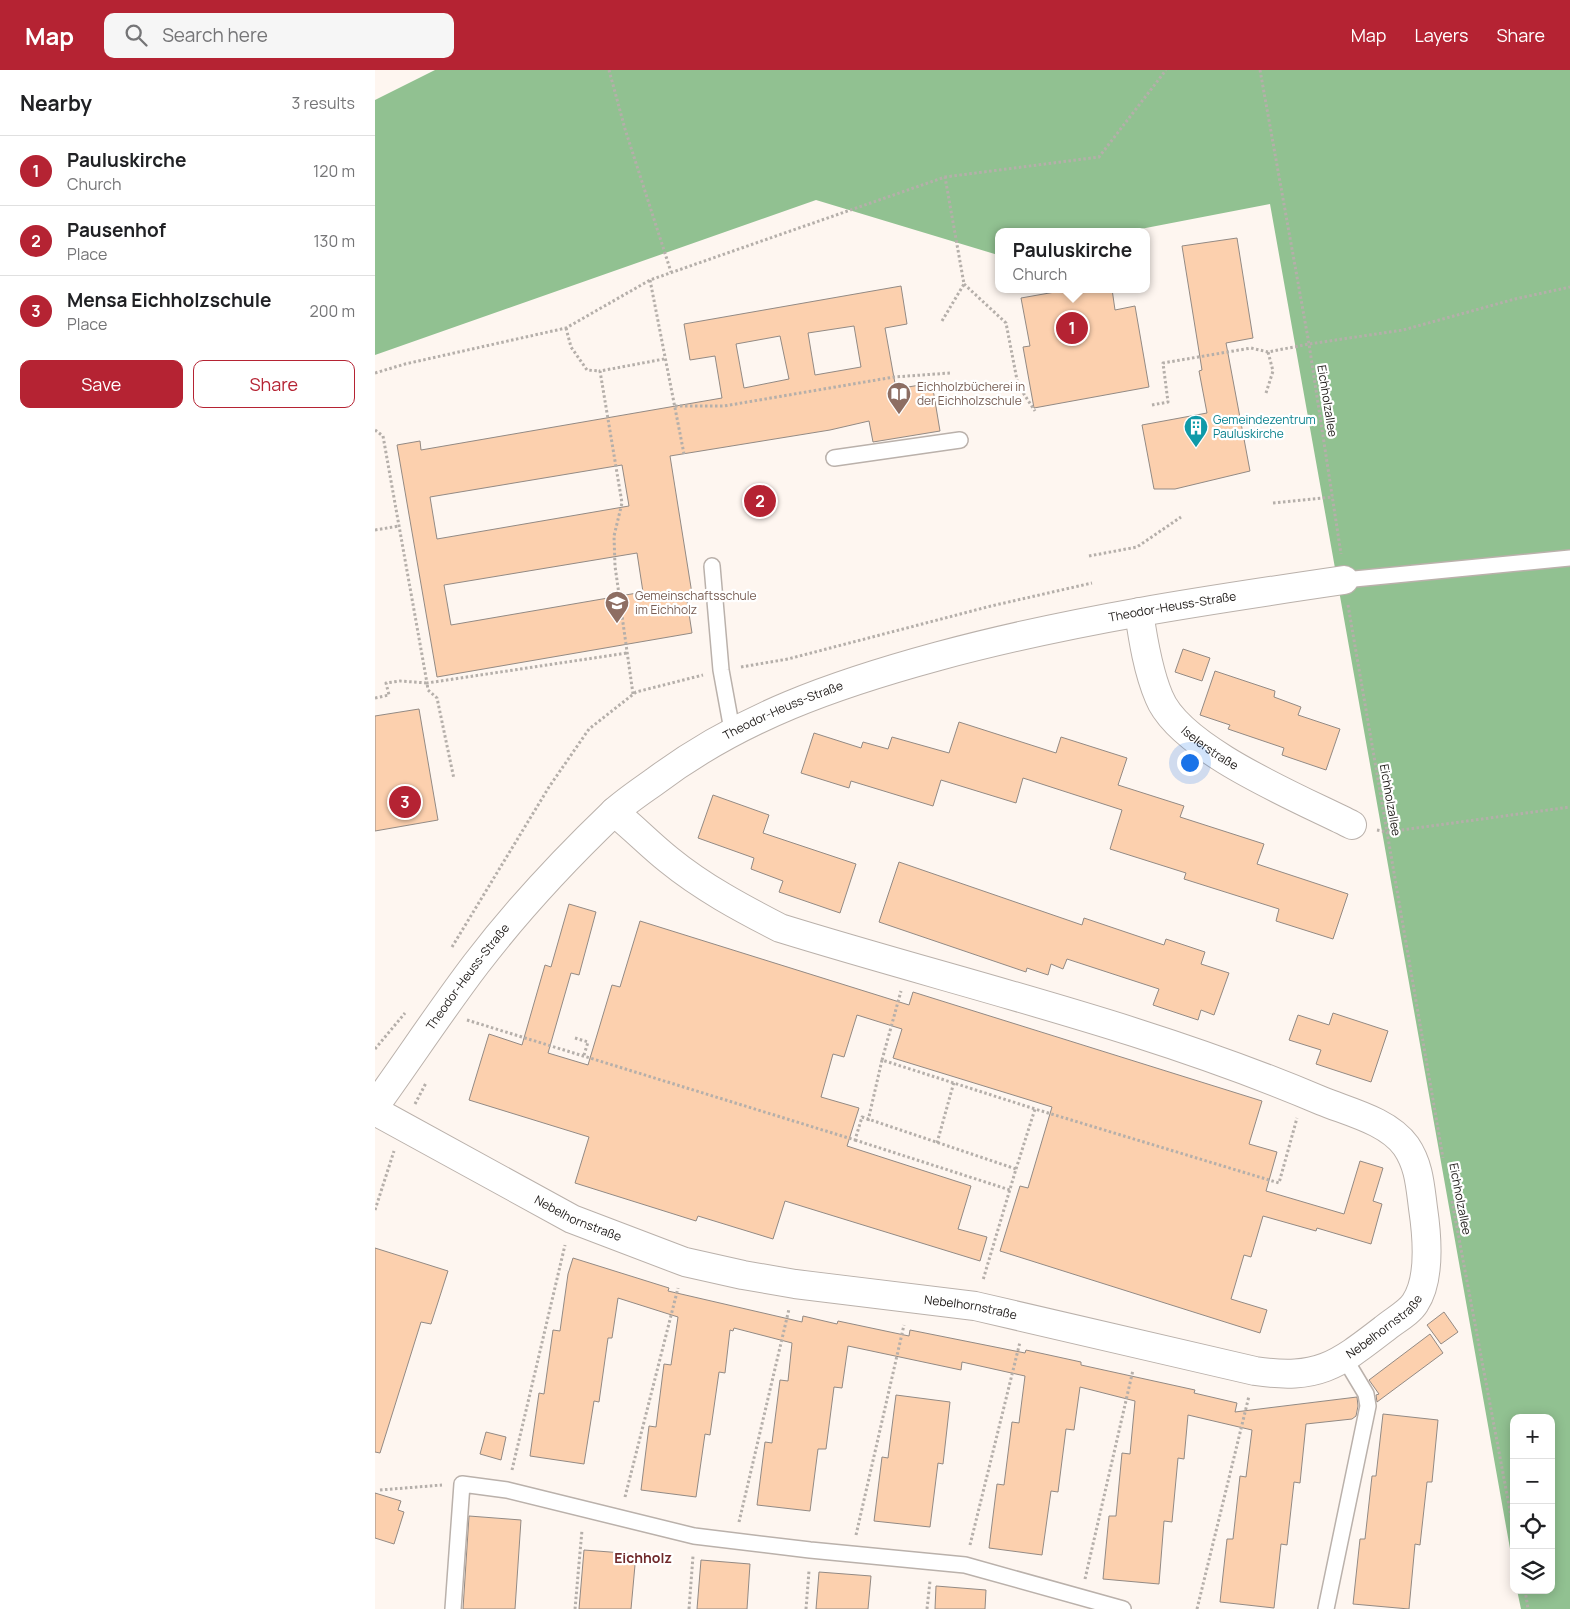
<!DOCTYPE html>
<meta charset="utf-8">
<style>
body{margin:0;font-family:Manrope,sans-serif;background:#f6f6f6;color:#202124}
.controls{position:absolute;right:15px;bottom:15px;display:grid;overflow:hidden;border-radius:10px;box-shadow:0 2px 12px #0003}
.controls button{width:45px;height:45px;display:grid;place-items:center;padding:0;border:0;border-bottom:1px solid #e0e0e0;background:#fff;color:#202124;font:25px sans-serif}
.you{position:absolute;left:814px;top:692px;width:18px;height:18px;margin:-12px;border:4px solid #fff;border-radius:50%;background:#1a73e8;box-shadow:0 0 0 8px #1a73e833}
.badge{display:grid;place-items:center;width:32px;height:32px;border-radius:50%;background:#b52333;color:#fff;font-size:16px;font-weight:700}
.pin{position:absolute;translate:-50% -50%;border:2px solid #fff;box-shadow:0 1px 5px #0006}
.popup{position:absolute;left:620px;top:158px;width:155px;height:65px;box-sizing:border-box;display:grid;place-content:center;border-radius:10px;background:#fff;filter:drop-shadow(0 1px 4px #0005);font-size:16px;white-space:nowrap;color:#757577}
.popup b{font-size:19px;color:#202124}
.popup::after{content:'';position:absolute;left:50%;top:100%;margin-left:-10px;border:10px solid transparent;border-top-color:#fff}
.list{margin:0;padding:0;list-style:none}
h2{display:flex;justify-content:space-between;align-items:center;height:65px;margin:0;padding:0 20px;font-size:21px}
h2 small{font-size:16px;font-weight:400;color:#757577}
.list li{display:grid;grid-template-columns:32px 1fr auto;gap:15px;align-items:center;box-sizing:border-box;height:70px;padding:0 20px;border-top:1px solid #e0e0e0}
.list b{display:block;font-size:19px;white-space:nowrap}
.list p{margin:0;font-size:16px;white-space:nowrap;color:#757577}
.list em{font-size:16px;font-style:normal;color:#757577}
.actions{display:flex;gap:10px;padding:15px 20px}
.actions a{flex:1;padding:11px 0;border:1px solid #b52333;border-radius:10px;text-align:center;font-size:18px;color:#b52333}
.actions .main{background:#b52333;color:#fff}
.icon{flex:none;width:28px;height:28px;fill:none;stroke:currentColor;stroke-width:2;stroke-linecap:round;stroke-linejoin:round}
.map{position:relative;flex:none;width:1195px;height:1539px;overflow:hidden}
header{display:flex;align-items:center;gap:30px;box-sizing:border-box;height:70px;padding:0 25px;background:#b52333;color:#fff}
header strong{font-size:24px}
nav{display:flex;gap:28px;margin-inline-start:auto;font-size:18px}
.search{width:350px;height:45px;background:#f6f6f6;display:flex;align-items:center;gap:12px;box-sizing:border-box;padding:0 18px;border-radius:10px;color:#757577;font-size:19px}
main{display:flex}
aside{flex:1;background:#fff}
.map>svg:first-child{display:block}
.forest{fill:#91c191}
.building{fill:#fcd0ae;stroke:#938a84;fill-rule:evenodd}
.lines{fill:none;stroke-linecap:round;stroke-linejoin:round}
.lane-casing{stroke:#bab1ab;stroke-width:18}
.street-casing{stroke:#bab1ab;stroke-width:30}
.path{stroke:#b5afaa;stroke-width:3;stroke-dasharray:2.5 2.5;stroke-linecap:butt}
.lane{stroke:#fff;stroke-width:15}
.street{stroke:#fff;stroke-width:28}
.labels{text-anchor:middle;stroke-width:4.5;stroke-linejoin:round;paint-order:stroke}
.education-label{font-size:12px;fill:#785e54;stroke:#fff;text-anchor:start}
.street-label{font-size:12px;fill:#1d1917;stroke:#fff}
.culture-label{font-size:12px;fill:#0d838f;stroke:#fff;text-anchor:start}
.neighbourhood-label{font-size:14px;font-weight:bold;fill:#702a2b;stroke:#fff}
</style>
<header>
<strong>Map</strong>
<div class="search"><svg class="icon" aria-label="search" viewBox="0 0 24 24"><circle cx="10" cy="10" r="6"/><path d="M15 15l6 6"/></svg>Search here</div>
<nav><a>Map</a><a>Layers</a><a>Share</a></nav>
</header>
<main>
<aside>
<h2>Nearby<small>3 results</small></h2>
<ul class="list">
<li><span class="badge">1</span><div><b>Pauluskirche</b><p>Church</p></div><em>120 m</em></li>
<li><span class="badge">2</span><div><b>Pausenhof</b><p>Place</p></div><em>130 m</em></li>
<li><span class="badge">3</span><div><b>Mensa Eichholzschule</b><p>Place</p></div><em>200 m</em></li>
</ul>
<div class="actions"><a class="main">Save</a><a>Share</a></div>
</aside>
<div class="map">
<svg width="1195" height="1539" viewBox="0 0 1195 1539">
<rect width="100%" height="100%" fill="#fef6f0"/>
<polygon class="forest" points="60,0 1195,0 1195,1539 1146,1539 1142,1520 1176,1520 1176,1348 1139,1348 1139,1501 895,134 750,162 623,162 623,185 441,130 0,285 0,30"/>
<g class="building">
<polygon points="862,168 878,268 851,273 875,401 800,419 779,419 767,355 832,343 824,301 827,300 807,176"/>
<path d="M526,216L532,254L510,258L521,319L557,313L565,361L498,372L494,351L455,360L295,386L318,530L312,531L317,563L62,607L22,375L45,371L46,380L347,328L340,286L315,290L309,254ZM479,256L486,297L440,305L433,263ZM405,266L414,309L369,318L361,274ZM247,395L254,436L62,469L55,427ZM262,483L268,522L76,555L69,515Z"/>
<polygon points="697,219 737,219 740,240 760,236 774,317 659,338 648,277 655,276 646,228"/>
<polygon points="808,579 835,588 827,611 800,602"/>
<polygon points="840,601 900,621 899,627 926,637 923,645 965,659 951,700 907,685 909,678 853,659 855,655 825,645"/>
<polygon points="44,639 63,750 0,761 0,646"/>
<polygon points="584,652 681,683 686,667 752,688 743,715 809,736 805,747 889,774 882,794 973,824 958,869 901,851 904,839 809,809 811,803 735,779 747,740 648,708 641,733 566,710 558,736 476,711 474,718 426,703 439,663 486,678 488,672 513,679 517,667 574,683"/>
<polygon points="338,725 394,745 388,763 481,794 465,843 404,822 408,811 376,799 379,788 323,768"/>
<polygon points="524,792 707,855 709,848 789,875 791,869 830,882 826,894 854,903 839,945 826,940 823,950 778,935 784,919 692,889 688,899 676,894 673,905 652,898 651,902 504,852"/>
<polygon points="194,834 221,842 204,905 196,903 173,983 213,995 237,915 245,917 265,851 534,935 538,922 887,1031 874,1074 902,1082 891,1121 969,1144 985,1091 1008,1098 998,1131 1007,1134 996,1174 942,1158 941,1161 888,1146 876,1187 869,1185 856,1229 892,1240 885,1263 625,1181 645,1116 653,1118 677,1037 518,988 527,959 482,945 469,987 458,984 446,1027 484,1038 472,1076 596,1116 583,1159 612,1167 605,1191 410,1131 398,1169 323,1146 321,1151 200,1113 214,1067 94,1030 114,964 147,975 170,895 176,897"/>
<polygon points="958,943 1013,961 996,1012 941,994 946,980 914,970 923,945 954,955"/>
<polygon points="0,1178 73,1201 56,1254 46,1252 5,1383 0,1382"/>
<polygon points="198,1188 294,1218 293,1221 427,1252 428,1246 462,1254 463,1251 534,1266 535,1260 650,1283 651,1280 706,1292 706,1295 820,1320 819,1323 862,1333 860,1342 982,1327 983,1336 981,1346 977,1349 931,1354 925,1413 919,1412 912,1475 906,1474 899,1538 845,1532 852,1469 858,1469 865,1406 871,1407 877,1360 813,1345 809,1389 803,1388 797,1452 789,1451 784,1514 728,1509 734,1446 741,1446 747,1383 755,1384 760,1331 705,1317 699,1360 691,1359 683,1422 676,1421 667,1485 614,1478 622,1414 629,1415 637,1352 644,1353 650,1306 587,1292 586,1300 473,1276 467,1318 459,1317 451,1379 443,1379 435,1441 382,1435 390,1372 397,1373 405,1310 413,1311 417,1273 359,1258 358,1261 355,1260 350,1303 344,1302 335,1365 330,1364 321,1427 266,1420 274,1356 281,1357 289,1294 296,1295 303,1247 243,1228 237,1268 233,1268 224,1332 219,1331 209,1394 155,1386 164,1323 169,1324 178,1260 185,1261 193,1204"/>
<polygon points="1069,1242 1083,1262 1066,1274 1052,1255"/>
<polygon points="1055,1264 1068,1283 1002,1332 1001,1325 1004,1324 994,1310"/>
<polygon points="521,1325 575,1332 568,1394 563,1393 555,1457 499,1451 507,1387 513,1388"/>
<polygon points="1008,1344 1063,1350 1057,1412 1052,1412 1045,1475 1040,1474 1034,1539 978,1534 985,1469 990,1469 997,1406 1001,1406"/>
<polygon points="111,1362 131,1367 126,1390 105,1384"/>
<polygon points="0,1423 26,1431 23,1440 29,1442 19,1474 0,1468"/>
<polygon points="94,1446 146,1450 140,1539 88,1539"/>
<polygon points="209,1480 261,1484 256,1539 204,1539"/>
<polygon points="326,1490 375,1494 372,1539 322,1539"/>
<polygon points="444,1502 496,1506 493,1539 441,1539"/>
<polygon points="561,1516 611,1520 610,1539 560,1539"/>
</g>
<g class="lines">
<defs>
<g id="lane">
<polyline points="459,388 585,370"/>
<polyline points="337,496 346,600 357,660"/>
<polyline points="969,510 1195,488"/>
<polyline points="78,1539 87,1414 132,1420 319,1466 435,1480 590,1495 748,1539"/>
<polyline points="951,1539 993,1336 991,1324 970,1289"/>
</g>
<g id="street">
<path id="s1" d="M764,542C768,570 773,601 784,627C805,680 926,729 977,755"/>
<path id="s2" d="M0,1036C34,989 66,940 101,894C140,843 191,788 238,743C250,732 265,722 279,712C365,647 461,614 564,586C697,550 833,530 969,510"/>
<path id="s3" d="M0,1041L197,1149L310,1192L368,1205L420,1214L600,1236L880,1301C943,1310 961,1296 1009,1259C1018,1251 1034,1243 1040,1233C1056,1209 1052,1165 1048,1138C1045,1115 1044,1095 1031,1076C1013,1051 974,1042 947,1031C771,956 586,914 405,858C366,838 327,817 294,790C275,775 258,757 239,742"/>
</g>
</defs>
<use href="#lane" class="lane-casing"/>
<use href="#street" class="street-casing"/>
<g class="path">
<polyline points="234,0 250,59 296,202"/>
<polyline points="885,0 934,274 966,484"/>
<polyline points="275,210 309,384"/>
<polyline points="589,214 631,253 643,315 660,341"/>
<polyline points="567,251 589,214 570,107"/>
<polyline points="191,258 196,277 212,300 225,301"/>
<polyline points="0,303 30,294 191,258 275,210 570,107 724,87 791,0"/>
<polyline points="891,323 898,301 893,282"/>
<polyline points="777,335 793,332 788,293 876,278 893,282 934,274 1028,260 1140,229 1195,217"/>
<polyline points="300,336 349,336 519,307 575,303"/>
<polyline points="0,360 8,366 52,613 252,583"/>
<polyline points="898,433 958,427"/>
<polyline points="0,460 24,456"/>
<polyline points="714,486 762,477 806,447"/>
<polyline points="973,535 1068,1088"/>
<polyline points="366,597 413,589 616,536 717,513"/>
<polyline points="258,624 240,496 239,466 247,433 225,301 289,289"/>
<polyline points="0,628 14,625 11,613 25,611 52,613 53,620 62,628 79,709"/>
<polyline points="1002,760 1012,762 1195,737"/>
<polyline points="77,877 174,717 214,659 261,622 328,605"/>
<polyline points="92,950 480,1070 487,1047 641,1099 608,1210"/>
<polyline points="200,968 213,972 209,985"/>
<polyline points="0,979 30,943"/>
<polyline points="507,990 526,921"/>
<polyline points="40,1034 51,1013"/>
<polyline points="493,1051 507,990 660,1039"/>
<polyline points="480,1070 635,1120"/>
<polyline points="562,1073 579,1012"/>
<polyline points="641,1099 660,1039 904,1113 922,1048"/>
<polyline points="1077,1131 1139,1462"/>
<polyline points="0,1140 19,1081"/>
<polyline points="137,1400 190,1175"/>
<polyline points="5,1420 67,1415"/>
<polyline points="250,1427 303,1218"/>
<polyline points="364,1452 414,1239"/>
<polyline points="481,1465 529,1255"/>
<polyline points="595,1475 645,1272"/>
<polyline points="710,1509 758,1300"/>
<polyline points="1150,1520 1153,1539"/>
<polyline points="200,1539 207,1460"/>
<polyline points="314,1539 318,1486"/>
<polyline points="431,1539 434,1501"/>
<polyline points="552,1539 555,1511"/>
<polyline points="822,1539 874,1326"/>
</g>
<use href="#lane" class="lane"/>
<use href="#street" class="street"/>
</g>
<defs>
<symbol id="library-pin" viewBox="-11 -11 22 30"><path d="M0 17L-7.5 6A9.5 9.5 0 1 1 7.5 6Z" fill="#8d6e63" stroke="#fff"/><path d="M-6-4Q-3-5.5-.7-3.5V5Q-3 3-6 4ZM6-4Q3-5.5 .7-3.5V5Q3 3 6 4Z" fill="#fff"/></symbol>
<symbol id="building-pin" viewBox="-11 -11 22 30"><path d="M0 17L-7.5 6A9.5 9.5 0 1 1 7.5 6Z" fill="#0f9aa8" stroke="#fff"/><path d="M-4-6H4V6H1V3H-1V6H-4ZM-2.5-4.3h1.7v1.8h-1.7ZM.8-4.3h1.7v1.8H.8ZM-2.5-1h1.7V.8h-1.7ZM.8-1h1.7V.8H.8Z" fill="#fff"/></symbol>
<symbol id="school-pin" viewBox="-11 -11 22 30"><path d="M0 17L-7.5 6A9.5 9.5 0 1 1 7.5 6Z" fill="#8d6e63" stroke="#fff"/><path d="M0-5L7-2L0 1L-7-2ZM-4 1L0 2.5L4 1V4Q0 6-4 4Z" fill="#fff"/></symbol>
</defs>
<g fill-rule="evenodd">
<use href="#library-pin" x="510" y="310" width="28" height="38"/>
<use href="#building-pin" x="807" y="343" width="28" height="38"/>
<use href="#school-pin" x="228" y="519" width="28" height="38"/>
</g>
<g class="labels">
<g class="education-label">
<text x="542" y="321">Eichholzbücherei in<tspan x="542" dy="14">der Eichholzschule</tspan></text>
<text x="260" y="530">Gemeinschaftsschule<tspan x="260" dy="14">im Eichholz</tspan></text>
</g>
<g class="street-label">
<text transform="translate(952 331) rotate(81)" y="4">Eichholzallee</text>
<text dy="4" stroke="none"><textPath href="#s2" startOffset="982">Theodor-Heuss-Straße</textPath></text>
<text dy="4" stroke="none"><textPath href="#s2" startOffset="578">Theodor-Heuss-Straße</textPath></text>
<text dy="4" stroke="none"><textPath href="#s1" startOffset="161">Iselerstraße</textPath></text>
<text transform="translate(1015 730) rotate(80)" y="4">Eichholzallee</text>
<text dy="4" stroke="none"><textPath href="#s2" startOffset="159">Theodor-Heuss-Straße</textPath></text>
<text transform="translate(1085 1129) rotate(79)" y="4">Eichholzallee</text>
<text dy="4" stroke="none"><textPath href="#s3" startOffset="230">Nebelhornstraße</textPath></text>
<text dy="4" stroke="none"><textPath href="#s3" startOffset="635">Nebelhornstraße</textPath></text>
<text dy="4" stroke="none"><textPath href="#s3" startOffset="1070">Nebelhornstraße</textPath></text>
</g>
<g class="culture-label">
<text x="838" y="354">Gemeindezentrum<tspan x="838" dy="14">Pauluskirche</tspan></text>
</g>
<g class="neighbourhood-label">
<text x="268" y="1493">Eichholz</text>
</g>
</g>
</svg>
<div class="controls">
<button>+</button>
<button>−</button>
<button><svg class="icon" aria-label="locate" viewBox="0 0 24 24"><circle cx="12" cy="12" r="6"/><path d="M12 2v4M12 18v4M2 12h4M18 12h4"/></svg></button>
<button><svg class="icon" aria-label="layers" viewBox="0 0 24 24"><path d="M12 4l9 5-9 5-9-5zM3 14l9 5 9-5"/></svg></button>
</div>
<div class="you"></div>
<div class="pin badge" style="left:697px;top:258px">1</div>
<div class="popup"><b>Pauluskirche</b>Church</div>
<div class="pin badge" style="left:385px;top:431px">2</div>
<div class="pin badge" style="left:30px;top:732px">3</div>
</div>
</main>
